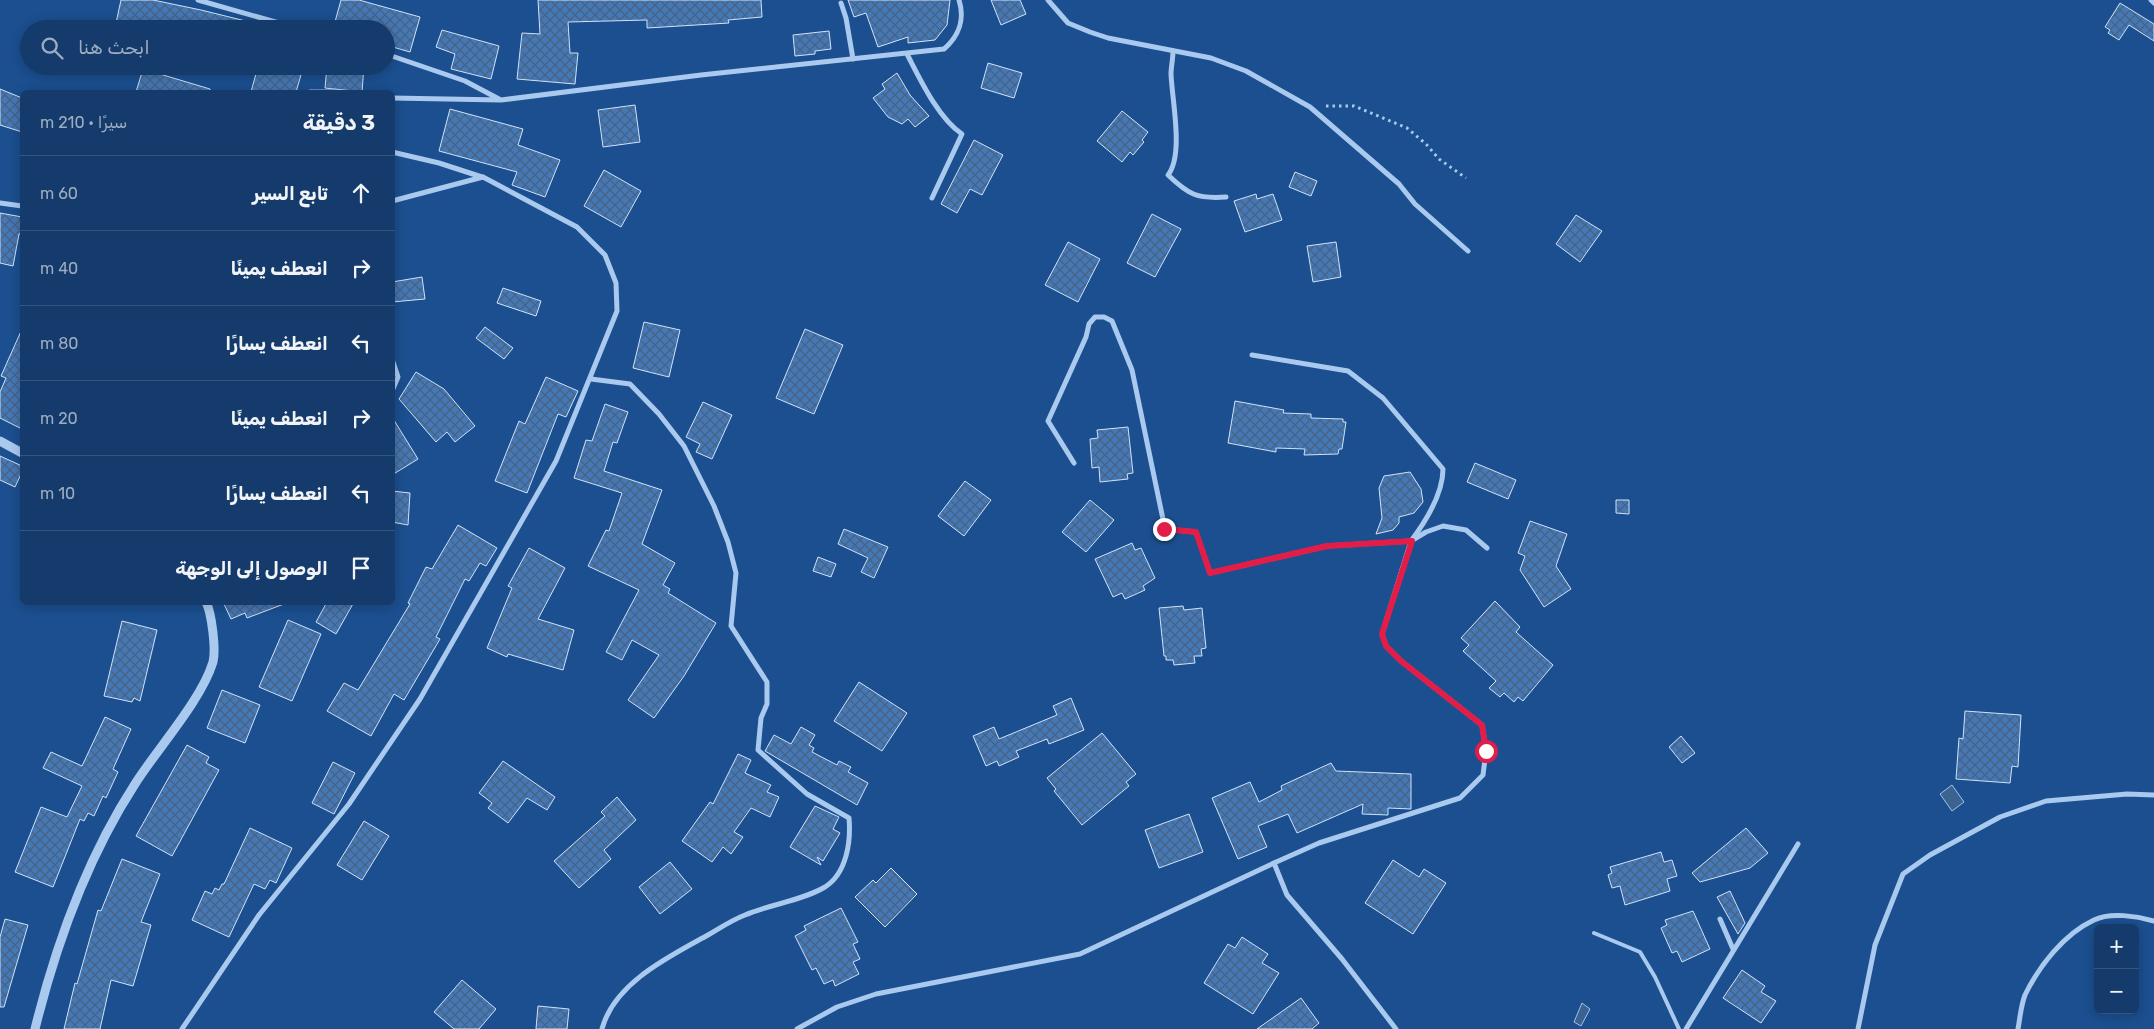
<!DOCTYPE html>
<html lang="ar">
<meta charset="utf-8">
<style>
body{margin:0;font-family:Rubik,"Noto Naskh Arabic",sans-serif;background:#1d4271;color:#f1f3f6;direction:rtl}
.controls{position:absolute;right:15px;bottom:15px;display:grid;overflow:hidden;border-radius:8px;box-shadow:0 2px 12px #0003}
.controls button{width:45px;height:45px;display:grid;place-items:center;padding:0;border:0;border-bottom:1px solid #33557e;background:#143b6b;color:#f1f3f6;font:25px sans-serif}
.stop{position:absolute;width:15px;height:15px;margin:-11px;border:4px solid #e11d48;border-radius:50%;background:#fff}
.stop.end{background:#e11d48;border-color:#fff;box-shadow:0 1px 5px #0008}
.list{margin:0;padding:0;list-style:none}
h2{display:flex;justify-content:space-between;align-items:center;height:65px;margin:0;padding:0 20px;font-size:21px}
h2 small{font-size:16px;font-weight:400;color:#9dadc1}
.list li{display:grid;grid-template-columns:32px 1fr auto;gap:15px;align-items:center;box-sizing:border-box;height:75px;padding:0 20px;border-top:1px solid #33557e}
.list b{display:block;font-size:19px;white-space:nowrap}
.list em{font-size:16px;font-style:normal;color:#9dadc1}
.icon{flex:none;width:28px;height:28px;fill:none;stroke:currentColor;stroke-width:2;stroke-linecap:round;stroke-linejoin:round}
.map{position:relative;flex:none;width:2154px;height:1029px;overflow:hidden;direction:ltr}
.search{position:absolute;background:#143b6b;box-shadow:0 2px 12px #0003;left:20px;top:20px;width:375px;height:55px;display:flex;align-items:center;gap:12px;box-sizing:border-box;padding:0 18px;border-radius:28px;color:#9dadc1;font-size:19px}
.panel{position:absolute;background:#143b6b;box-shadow:0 2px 12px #0003;left:20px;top:90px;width:375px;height:515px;border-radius:8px;direction:rtl}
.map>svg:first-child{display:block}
.water{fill:#3c6290;stroke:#9cc4f0}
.building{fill:url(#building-cross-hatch);stroke:#cfe3fa}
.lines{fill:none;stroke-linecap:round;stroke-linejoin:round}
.path{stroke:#a9c9ee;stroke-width:3;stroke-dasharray:2.5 4;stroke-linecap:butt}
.service{stroke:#a9c9ee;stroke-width:4}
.minor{stroke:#a9c9ee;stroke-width:5}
.tertiary{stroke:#a9c9ee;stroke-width:9}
.route{stroke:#e11d48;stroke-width:6}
</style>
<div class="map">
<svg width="2154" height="1029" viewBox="0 0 2154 1029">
<defs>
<pattern id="building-cross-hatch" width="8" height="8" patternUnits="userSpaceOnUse" patternTransform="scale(1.25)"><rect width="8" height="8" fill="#4478b7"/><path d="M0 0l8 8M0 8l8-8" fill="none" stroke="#486282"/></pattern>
</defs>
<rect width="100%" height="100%" fill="#1b4f8f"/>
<g class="water">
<polygon points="1952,785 1964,802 1952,811 1940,794"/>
<polygon points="1582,1003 1590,1009 1581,1026 1574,1022"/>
</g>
<g class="building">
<polygon points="121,0 153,0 201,10 258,24 257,29 142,29 116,23"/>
<polygon points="341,0 359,0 420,17 410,52 386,45 386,29 333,29"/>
<polygon points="538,0 761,0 762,17 728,20 729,23 647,28 647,20 568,22 570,53 578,53 575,84 517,79 522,33 540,34"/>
<polygon points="848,0 950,0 947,25 935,40 908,43 908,37 878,47 866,13 854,17"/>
<polygon points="991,0 1020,0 1026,14 1001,25"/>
<polygon points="2120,3 2154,24 2154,41 2129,25 2119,40 2108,33 2110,30 2105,27"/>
<polygon points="442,30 499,46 491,79 451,69 455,54 436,47"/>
<polygon points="829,31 831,49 815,51 815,54 795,56 793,35"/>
<polygon points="988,63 1022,73 1014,98 981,88"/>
<polygon points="258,66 303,68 296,92 251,92"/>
<polygon points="327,66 364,66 362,92 325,88"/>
<polygon points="143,69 210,89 210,92 136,92"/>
<polygon points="897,73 910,95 929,116 915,127 908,119 902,124 888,117 873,98 885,89 882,84"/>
<polygon points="0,89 22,98 22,132 0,125"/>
<polygon points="635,105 640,142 603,147 598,110"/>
<polygon points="450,109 523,129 518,145 560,160 545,197 512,185 517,172 439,151"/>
<polygon points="1122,111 1148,132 1142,140 1144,142 1133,155 1130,152 1122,162 1097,141"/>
<polygon points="974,140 1003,155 982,195 970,189 957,213 941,204"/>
<polygon points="604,170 641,191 621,227 584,206"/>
<polygon points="1295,172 1317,181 1311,196 1289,187"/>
<polygon points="1256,194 1257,199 1273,194 1282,220 1245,232 1234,201"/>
<polygon points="0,213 22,217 22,233 19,234 13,266 0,263"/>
<polygon points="1152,214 1181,229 1155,277 1127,263"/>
<polygon points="1576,215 1602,231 1580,262 1556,244"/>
<polygon points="1068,242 1100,259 1078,302 1045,285"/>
<polygon points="1336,242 1341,277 1313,282 1307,246"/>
<polygon points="422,277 425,299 392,302 392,282"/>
<polygon points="503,288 541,301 536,316 497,303"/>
<polygon points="644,322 680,330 669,377 633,368"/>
<polygon points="485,327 513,348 504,359 476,338"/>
<polygon points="22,329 22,429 0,418 0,392 6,378 1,376"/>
<polygon points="805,329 843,345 814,414 776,398"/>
<polygon points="416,372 444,389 475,426 455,442 447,432 436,442 399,399"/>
<polygon points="546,377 578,391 566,417 558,414 527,493 495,481 519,421 525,424"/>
<polygon points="1235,401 1284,410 1283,413 1311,414 1311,418 1343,419 1343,422 1346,422 1342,449 1339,449 1338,454 1304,455 1305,449 1276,448 1276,452 1228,443"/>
<polygon points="703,402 732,415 712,459 696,452 700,444 686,437"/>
<polygon points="605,404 628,412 617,443 613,442 604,471 662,490 642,544 675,563 663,585 670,589 668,593 716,623 684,676 654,718 628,700 659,655 632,640 622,660 606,652 639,590 588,566 606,530 609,531 622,493 574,478 586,440 592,441"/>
<polygon points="392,417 418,459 392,475"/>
<polygon points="1128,427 1133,473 1127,474 1128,479 1100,482 1099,467 1092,468 1090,439 1098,438 1097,430"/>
<polygon points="0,456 22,466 22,472 15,487 0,480"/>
<polygon points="1475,463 1516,480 1508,499 1467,482"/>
<polygon points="1410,472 1421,489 1423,502 1414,513 1399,517 1399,523 1393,530 1376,534 1382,518 1379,488 1384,476"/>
<polygon points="965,481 991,500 964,536 938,516"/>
<polygon points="392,491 410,493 408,525 392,522"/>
<polygon points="1090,500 1114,520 1086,552 1062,532"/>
<polygon points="1616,500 1629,500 1629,514 1616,513"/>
<polygon points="1530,521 1567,534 1556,566 1571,589 1544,607 1520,570 1525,556 1518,553"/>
<polygon points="458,525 497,548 486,566 480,563 469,581 465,579 436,637 440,639 404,700 394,694 371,736 327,711 344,683 358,690 410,604 408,603 426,567 432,569"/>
<polygon points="844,529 888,547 874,578 861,572 868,558 838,544"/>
<polygon points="1132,543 1135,550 1141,548 1155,578 1143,586 1145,590 1125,599 1122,593 1113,597 1095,559"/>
<polygon points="529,548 565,568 538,619 574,630 563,670 508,654 507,657 487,648 512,588 508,586"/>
<polygon points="818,557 836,564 831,577 813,571"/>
<polygon points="1495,601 1520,627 1516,632 1553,665 1523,701 1518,697 1514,702 1504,693 1500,697 1489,688 1496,681 1463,651 1469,645 1461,638"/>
<polygon points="223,602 284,602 284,604 247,618 245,613 231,619"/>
<polygon points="327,602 354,602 336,634 316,622"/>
<polygon points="1183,606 1184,610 1202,608 1206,648 1201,649 1202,656 1194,656 1195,663 1174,665 1173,660 1166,660 1166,656 1164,656 1159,608"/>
<polygon points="288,620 321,634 292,701 259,687"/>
<polygon points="122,621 157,630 140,701 134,698 132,702 104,696"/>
<polygon points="859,682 907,713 882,751 834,721"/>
<polygon points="222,690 260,705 245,743 207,728"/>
<polygon points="1071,698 1084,730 1049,744 1047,739 1016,751 1019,757 999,766 997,761 986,766 973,736 994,727 999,739 1057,715 1053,706"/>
<polygon points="1965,711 2021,715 2018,767 2012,766 2010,783 1956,779 1959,738 1963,739"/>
<polygon points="105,717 131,729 113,769 118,772 106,798 103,796 94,816 88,813 84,821 80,819 53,887 15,872 41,807 67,817 82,786 43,768 51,752 82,766"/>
<polygon points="801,727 815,735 809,745 814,748 812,752 837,765 839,761 851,767 848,772 868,783 857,805 765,751 774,735 791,744"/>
<polygon points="1102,733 1136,774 1126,782 1129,786 1082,825 1054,791 1056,789 1047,778"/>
<polygon points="1681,736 1695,753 1682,763 1669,747"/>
<polygon points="187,745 209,757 206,763 219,770 172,856 136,836"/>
<polygon points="738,754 751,760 745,773 771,785 767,792 779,797 770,817 751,808 734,832 743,837 731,854 723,847 712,862 682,841 710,802 713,804"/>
<polygon points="503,761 555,797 547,810 527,798 508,823 488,808 492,803 479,793"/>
<polygon points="333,762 355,773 334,814 312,803"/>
<polygon points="1331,763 1336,771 1411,774 1411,809 1388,808 1388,815 1362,814 1363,804 1297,833 1288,814 1258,826 1267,847 1238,859 1212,798 1250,782 1259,802 1282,790 1281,786"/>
<polygon points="617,797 636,820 604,850 611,859 579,888 554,861 605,816 601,812"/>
<polygon points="815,806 839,817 833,829 840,833 823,861 817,857 821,865 790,847"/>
<polygon points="1189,814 1203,852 1159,868 1145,830"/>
<polygon points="364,821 389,836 362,880 337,865"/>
<polygon points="250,828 292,848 276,883 270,880 265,889 254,884 229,937 192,920 205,891 212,894 215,888 219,890 222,884 224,884"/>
<polygon points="1746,828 1768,853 1750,868 1700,882 1692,873"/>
<polygon points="1661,852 1664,862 1672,860 1677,876 1667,879 1670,891 1625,905 1620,886 1612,888 1608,875 1612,873 1610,867"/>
<polygon points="122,859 160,874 141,922 151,925 133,986 111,980 100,1029 64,1029 75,983 77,984 98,910 101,911"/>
<polygon points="1393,860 1419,877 1424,869 1446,883 1413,934 1365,903"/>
<polygon points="670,862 692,889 660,914 639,887"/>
<polygon points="891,868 917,894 885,927 855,897 873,880 876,883"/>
<polygon points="1730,891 1745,923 1738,934 1717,897"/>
<polygon points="841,908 858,942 853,944 860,959 853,962 859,974 835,986 833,980 824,984 816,968 812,970 795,936 806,930 804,926"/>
<polygon points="1693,911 1710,949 1682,962 1677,951 1672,953 1661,928 1667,925 1665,920"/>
<polygon points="5,919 28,925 4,1007 0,1007 0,937"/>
<polygon points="1242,937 1268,954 1262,963 1279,973 1253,1014 1204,983 1228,944 1235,948"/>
<polygon points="1742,970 1765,986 1761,992 1776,1001 1761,1023 1723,998"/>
<polygon points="462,980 496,1009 479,1029 454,1029 434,1012"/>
<polygon points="1301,998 1319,1023 1312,1029 1257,1029"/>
<polygon points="538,1006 569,1009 567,1029 536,1029"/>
</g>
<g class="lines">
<polyline class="path" points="1326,106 1354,106 1407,128 1426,144 1439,159 1466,178"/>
<polyline class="service" points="1594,933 1640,952 1655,977 1679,1029"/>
<g class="minor">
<polyline points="198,0 300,29"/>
<polyline points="1048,0 1068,23 1090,32 1108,38 1211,58 1246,71 1310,107 1399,184 1415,204 1468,251"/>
<polyline points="2151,0 2154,3"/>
<polyline points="841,3 846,18 853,59"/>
<path d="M1173,51C1173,59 1171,67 1171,74C1172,100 1184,155 1168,175C1189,195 1197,199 1226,197"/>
<polyline points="386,54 465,81 499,99"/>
<path d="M907,54C920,79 938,118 962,134L932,198"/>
<polyline points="310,92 338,92"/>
<path d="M392,98L501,100L701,75L944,49C959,36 965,19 959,0"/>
<polyline points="392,152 439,163 482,177"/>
<polyline points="0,203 22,206"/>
<polyline points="392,359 398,377 392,391"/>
<path d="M591,379L630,384L659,414L684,446L714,506L728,542L736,573L731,626L767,682V704L761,718L758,750L807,794L849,818C851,841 847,873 825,887C801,901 771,904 745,915C732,920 720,928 708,935C670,956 614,983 602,1029"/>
<path d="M1074,463L1048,421L1086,337L1089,324L1095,317H1104L1112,321L1132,370L1165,529L1196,532L1210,573L1327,546L1411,541C1426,521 1443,494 1443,469L1383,398L1348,371L1252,355"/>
<polyline points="1720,919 1733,949"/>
<polyline points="182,1029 259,915 349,804 420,699 556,461 617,311 616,283 605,255 577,227 483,177 392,201"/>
<polyline points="797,1029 837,1007 876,994 1080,954 1274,863"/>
<polyline points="1396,1029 1342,959 1287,895 1274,863 1319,843 1460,798 1483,775 1486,751 1482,725 1401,661 1386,646 1382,634 1411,541 1426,532 1443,526 1466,530 1487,548"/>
<polyline points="1686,1029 1798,844"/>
<polyline points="1858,1029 1875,945 1903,874 1930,855 2000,817 2046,801 2127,794 2154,795"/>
<path d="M2018,1029C2020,1018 2021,1005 2025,995C2039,966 2064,934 2094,920C2110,912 2137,916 2154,921"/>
</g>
<g class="tertiary">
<polyline points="0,441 22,453"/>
<path d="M35,1029C56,944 87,858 135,784C157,749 201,701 213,662C216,650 212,614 206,602"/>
</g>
</g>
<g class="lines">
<polyline class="route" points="1164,529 1196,532 1210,573 1327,546 1412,541 1382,634 1386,646 1401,661 1482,725 1486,751"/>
</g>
</svg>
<div class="controls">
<button>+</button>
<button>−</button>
</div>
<div class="stop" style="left:1486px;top:751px"></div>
<div class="stop end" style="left:1164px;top:529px"></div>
<div class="search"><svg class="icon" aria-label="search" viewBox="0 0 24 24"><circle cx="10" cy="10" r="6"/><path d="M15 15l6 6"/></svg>ابحث هنا</div>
<section class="panel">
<h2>3 دقيقة<small>سيرًا · 210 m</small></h2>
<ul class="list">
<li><svg class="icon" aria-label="ahead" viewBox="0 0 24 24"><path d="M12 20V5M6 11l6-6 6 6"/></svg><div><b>تابع السير</b></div><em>60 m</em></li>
<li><svg class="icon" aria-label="right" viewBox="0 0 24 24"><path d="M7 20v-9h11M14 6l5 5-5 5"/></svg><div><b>انعطف يمينًا</b></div><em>40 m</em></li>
<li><svg class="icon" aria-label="left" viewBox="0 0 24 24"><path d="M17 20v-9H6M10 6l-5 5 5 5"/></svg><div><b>انعطف يسارًا</b></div><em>80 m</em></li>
<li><svg class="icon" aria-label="right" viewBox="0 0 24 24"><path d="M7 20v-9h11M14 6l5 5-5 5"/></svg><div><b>انعطف يمينًا</b></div><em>20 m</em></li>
<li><svg class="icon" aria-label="left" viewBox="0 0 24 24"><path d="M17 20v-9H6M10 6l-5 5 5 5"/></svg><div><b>انعطف يسارًا</b></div><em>10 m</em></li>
<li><svg class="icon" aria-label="arrive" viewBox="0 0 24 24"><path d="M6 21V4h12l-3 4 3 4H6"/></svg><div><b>الوصول إلى الوجهة</b></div></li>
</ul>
</section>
</div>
